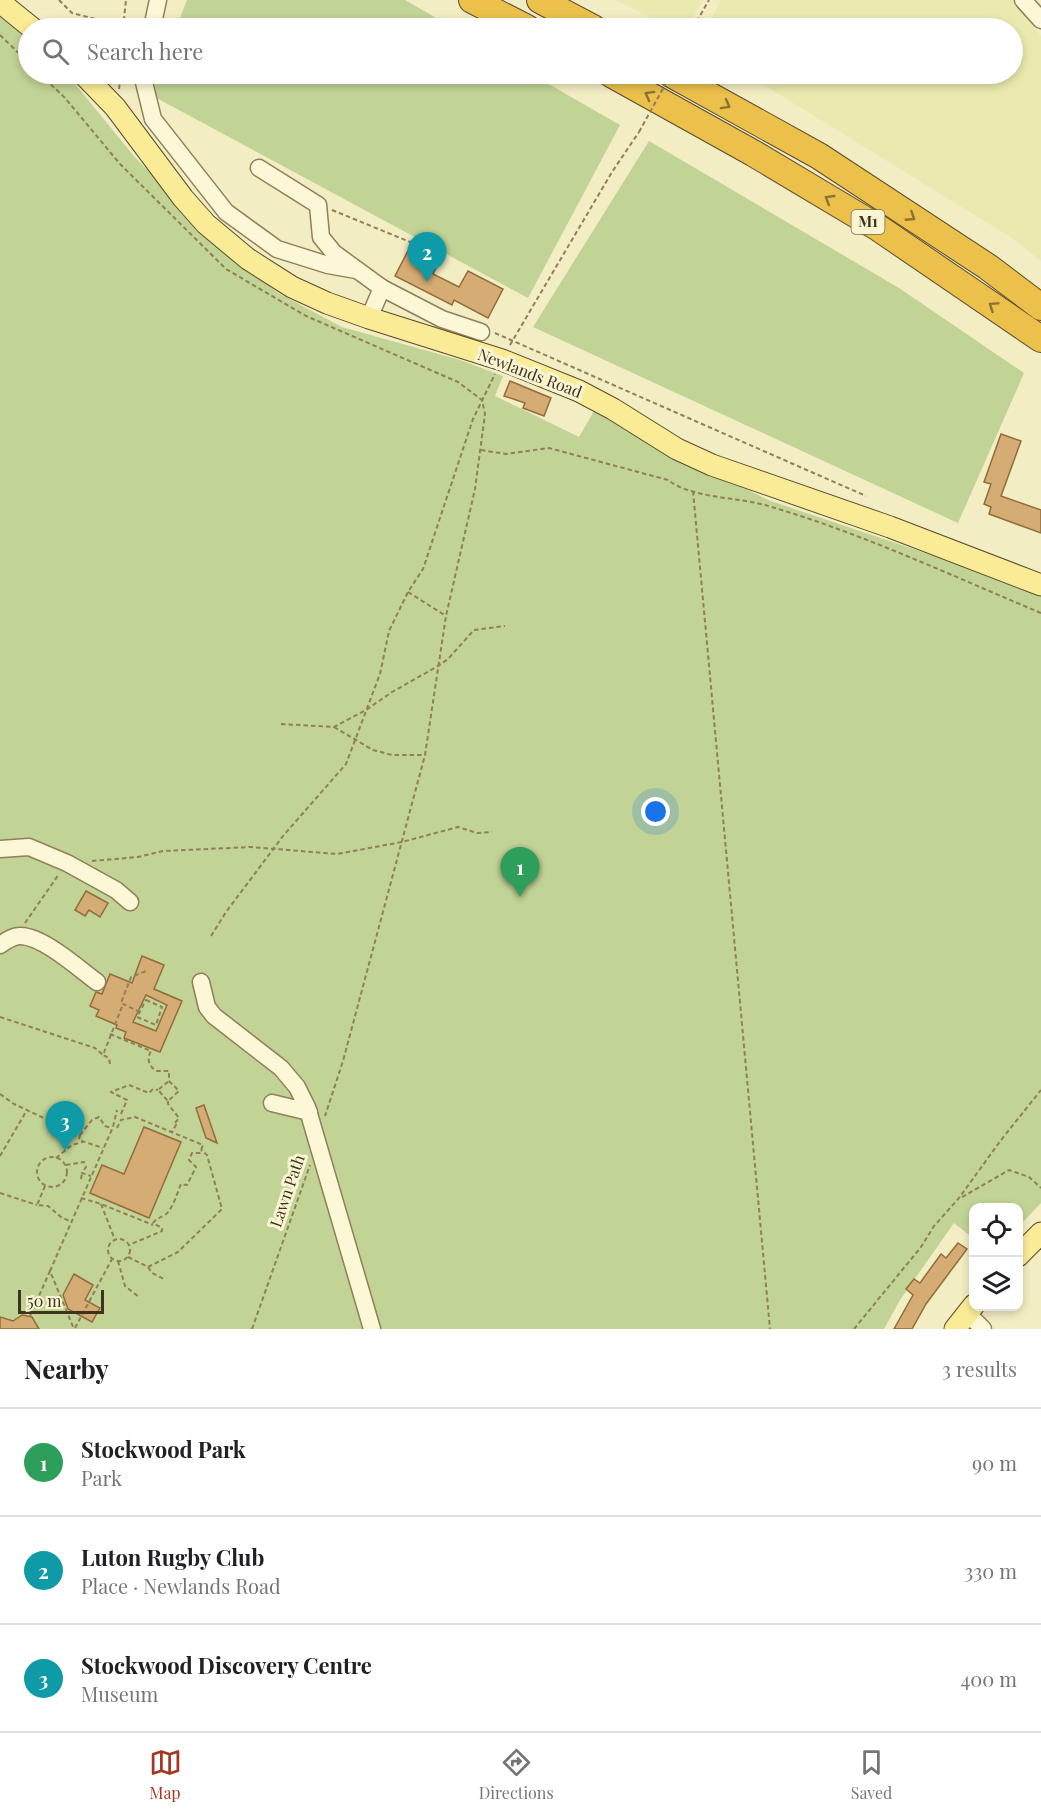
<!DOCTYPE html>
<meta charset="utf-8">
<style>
body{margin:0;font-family:"Playfair Display",serif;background:#f2f2f2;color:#202124}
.controls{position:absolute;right:18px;bottom:18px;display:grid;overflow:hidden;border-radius:12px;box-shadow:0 3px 9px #0003}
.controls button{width:54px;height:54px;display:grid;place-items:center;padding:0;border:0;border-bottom:2px solid #e0e0e0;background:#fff;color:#202124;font:30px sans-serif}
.scale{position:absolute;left:18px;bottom:15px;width:86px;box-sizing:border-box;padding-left:6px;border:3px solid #3e331d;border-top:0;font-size:16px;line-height:21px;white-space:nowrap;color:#3e331d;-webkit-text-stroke:4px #f9f5d3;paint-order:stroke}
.you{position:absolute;left:656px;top:812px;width:21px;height:21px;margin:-15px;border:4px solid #fff;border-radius:50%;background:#1a73e8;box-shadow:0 0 0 9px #1a73e833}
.badge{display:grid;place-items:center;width:39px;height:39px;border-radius:50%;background:#a63620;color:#fff;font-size:20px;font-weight:700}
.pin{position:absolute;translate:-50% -50px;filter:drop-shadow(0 2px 3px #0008)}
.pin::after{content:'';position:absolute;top:32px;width:21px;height:18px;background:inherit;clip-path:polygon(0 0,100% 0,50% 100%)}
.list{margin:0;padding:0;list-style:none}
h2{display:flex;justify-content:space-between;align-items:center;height:78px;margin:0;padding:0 24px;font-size:26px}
h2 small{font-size:20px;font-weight:400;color:#757577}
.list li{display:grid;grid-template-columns:39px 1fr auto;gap:18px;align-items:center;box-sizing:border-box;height:108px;padding:0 24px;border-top:2px solid #e0e0e0}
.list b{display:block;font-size:22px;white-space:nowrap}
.list p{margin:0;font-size:20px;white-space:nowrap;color:#757577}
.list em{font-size:20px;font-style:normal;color:#757577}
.icon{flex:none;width:33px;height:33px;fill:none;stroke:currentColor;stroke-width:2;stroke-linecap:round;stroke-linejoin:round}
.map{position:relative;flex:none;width:1041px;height:1329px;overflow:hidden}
.search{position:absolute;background:#fff;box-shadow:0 3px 9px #0003;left:18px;right:18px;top:18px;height:66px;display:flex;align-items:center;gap:15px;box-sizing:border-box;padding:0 21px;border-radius:33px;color:#757577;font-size:22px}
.sheet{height:402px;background:#fff}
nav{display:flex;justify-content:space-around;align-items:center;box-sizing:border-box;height:84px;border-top:2px solid #e0e0e0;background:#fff;font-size:16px;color:#757577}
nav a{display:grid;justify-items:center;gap:3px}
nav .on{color:#a63620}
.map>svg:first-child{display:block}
.farmland{fill:#e9eaaf}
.green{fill:#c1d395}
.building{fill:#d5ad74;stroke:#926c3a;stroke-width:1.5;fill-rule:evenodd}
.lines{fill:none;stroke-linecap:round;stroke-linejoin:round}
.minor-casing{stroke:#907f57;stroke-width:19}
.major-casing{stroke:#5d4b2c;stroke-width:23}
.highway-casing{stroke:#5d4b2c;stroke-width:28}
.path{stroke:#907f57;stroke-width:2;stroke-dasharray:4.5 3;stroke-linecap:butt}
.minor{stroke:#fcf8d7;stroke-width:16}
.major{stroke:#faec97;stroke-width:21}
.highway{stroke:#ebc04b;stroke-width:26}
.path-bridge{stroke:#907f57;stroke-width:2;stroke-dasharray:4.5 3;stroke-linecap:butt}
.oneway{stroke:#8c7232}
.labels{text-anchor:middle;stroke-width:6;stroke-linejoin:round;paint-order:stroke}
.shield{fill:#f9f5d3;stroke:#766d54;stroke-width:1.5}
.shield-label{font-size:15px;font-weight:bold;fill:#3e331d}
.street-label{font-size:16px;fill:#3e331d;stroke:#f9f5d3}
</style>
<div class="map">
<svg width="1041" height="1329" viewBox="0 0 1041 1329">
<rect width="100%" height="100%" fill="#f3edc3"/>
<g class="farmland">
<polygon points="616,0 703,0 687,28 670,28"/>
<polygon points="721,0 1014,0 1041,36 1041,261 1012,238 746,74 1012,74 1012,28 706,28"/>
</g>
<g class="green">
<polygon points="187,0 405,0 454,28 176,28"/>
<polygon points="0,12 28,32 28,74 67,74 133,155 211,237 278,293 342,327 460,360 503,376 495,396 579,437 594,411 768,500 1041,592 1041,1203 1019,1226 1018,1208 974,1208 973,1238 954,1223 900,1300 884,1329 0,1329"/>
<polygon points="159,74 531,74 620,125 528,298 151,95"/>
<polygon points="649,141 899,288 1024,373 958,523 533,327"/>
</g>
<g class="building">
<polygon points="412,243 441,258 433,274 459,287 468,271 503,289 488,318 454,300 452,305 395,276"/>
<polygon points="510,381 551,398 544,416 523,408 525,403 504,396"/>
<polygon points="1001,434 1021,441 1001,496 1041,510 1041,533 989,514 991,507 984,504 991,484 984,482"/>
<polygon points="86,891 108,903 100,917 89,910 85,916 75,910"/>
<path d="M142,956L164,965L154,989L182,1001L160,1052L124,1038L126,1032L116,1028L117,1025L96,1016L99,1010L90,1006L96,992L102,994L110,974L132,983ZM146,995L167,1005L156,1031L133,1022Z"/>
<polygon points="204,1105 217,1143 206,1138 196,1108"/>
<polygon points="144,1127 181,1142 149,1218 90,1193 102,1165 124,1174"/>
<polygon points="958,1243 967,1249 926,1304 912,1329 894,1329 913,1295 906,1289 914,1279 920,1283 941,1254 946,1258"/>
<polygon points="74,1274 93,1285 85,1300 100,1308 92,1322 68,1309 63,1295"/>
<polygon points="22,1315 32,1317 39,1329 0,1329 0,1317 13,1321"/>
</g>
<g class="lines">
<defs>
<g id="minor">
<polyline points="1023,0 1041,20"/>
<polyline points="152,28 158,0"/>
<polyline points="142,74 153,119 226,212 277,249 328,265 356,270"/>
<polyline points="259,168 318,205 321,237 334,253 382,288"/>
<polyline points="369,318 382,288 442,319 481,332"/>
<polyline points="0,849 29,847 67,863 116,890 130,902"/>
<path d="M0,945C6,941 14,935 21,936C44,937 78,968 97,982"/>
<polyline points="201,982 207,1007 214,1016 281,1068 297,1087 307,1107 372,1329"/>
<polyline points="272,1103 309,1112"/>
<polyline points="967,1313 983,1329"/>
</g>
<g id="major">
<polyline points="0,2 32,28"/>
<polyline points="83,74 115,107 183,198 206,224 248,259 292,287 327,303 369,318 502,360 579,391 613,409 677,449 712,465 890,527 1041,585"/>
<polyline points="1018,1256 1041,1233"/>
<polyline points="955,1329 974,1305"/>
</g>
<g id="highway">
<polyline points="472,0 527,28"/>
<polyline points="540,0 593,28"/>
<polyline points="611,74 753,153 877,227 1041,339"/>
<polyline points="671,74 819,156 988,267 1041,307"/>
</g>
</defs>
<use href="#minor" class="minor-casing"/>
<use href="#major" class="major-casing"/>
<use href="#highway" class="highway-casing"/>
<g class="path">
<polyline points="59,0 72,13 123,26"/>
<polyline points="123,28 126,0"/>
<polyline points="693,28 709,0"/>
<polyline points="0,35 28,62"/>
<polyline points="40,74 65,98 120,164 226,269 306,316 458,382 482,400 485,414 475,489 446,616 425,755 343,1061 325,1116"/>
<polyline points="119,89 121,74"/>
<polyline points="332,210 437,253"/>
<polyline points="495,333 866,496"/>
<polyline points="510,345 612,172 639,132"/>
<path d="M481,450L506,454L549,448L668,480C691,498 736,497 765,505C859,532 950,575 1041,613"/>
<polyline points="693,491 770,1329"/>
<polyline points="408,592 446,616"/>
<polyline points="281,724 334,727 366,710 392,692 438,666 448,659 474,630 505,626"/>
<polyline points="334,727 373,750 392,755 425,755"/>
<polyline points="92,861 138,857 163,851 251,847 337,854 402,842 458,827 477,833 492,832"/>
<polyline points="25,923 59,874"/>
<polyline points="211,936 226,912 283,836 346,764 380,674 389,631 408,592 423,569 473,419 495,374"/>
<polygon points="146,1000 162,1007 156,1025 137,1017"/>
<polyline points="140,1012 121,1003 131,977 146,971"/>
<polyline points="0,1017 95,1048 103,1055"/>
<path d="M110,1034L151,1051C147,1059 148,1065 156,1071H169V1081"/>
<polyline points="110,1064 109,1058 103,1055 123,1004"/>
<polygon points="169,1081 179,1091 168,1101 158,1090"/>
<polyline points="0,1094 14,1104 80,1135 79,1140 103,1148"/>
<polyline points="168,1101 168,1104 179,1118 174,1124 176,1125 172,1132"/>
<polyline points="121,1114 127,1100 111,1092 129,1085 149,1093 153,1089 158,1090"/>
<path d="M117,1128L121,1120L135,1117L203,1145L200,1153H192L189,1160L196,1167L187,1185L181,1184C177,1193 173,1209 165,1215C160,1218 157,1218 153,1223L162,1228V1231L129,1245"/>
<polyline points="80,1135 92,1120 99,1117 105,1126 112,1128"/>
<polyline points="0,1156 27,1110"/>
<circle cx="52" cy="1172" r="15"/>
<polyline points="56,1158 72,1145 83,1142"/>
<polyline points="66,1165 84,1162 86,1167 82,1173 91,1176"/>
<polyline points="81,1179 82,1173"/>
<polyline points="45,1186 37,1205 48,1206 61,1217 71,1222"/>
<polyline points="0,1193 37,1205"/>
<polyline points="962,1197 1009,1170 1029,1177 1041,1188"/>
<polyline points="81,1198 101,1204 153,1225"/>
<polyline points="101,1204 115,1240"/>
<circle cx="119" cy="1250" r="11"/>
<polyline points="128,1257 148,1267 152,1273 164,1279"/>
<polyline points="118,1261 125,1286 139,1297"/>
<polyline points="148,1267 178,1252 222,1209 207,1155 201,1150"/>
<polyline points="50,1271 113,1127 117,1110"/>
<polyline points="30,1316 50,1271 74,1329"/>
<polyline points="75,1328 112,1259"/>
<polyline points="252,1329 310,1165"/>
<polyline points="854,1329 921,1247 934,1226 959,1198 1001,1140 1041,1090"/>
</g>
<use href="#minor" class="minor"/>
<use href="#major" class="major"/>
<use href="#highway" class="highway"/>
<polyline class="path-bridge" points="639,132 671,74"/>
</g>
<defs><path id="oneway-chevron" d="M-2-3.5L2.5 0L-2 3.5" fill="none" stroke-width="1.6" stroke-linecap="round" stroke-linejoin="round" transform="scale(1.5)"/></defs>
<g class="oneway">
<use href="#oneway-chevron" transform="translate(649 95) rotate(-151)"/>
<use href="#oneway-chevron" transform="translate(726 105) rotate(29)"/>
<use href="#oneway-chevron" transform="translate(829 199) rotate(-149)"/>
<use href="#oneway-chevron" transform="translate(911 217) rotate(33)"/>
<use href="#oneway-chevron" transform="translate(993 306) rotate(-146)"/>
</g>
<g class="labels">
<rect class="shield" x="851.5" y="210" width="33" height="24" rx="4.5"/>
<g class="shield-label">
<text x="868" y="227">M1</text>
</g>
<g class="street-label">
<text transform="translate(530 373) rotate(21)" y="6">Newlands Road</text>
<text transform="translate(287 1191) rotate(-71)" y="6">Lawn Path</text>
</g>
</g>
</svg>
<div class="controls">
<button><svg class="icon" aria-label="locate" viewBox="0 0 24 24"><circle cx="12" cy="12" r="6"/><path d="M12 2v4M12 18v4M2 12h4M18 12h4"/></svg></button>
<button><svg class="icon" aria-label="layers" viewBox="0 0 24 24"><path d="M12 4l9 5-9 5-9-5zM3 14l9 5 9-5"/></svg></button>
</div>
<div class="scale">50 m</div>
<div class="you"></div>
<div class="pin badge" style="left:520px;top:897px;background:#2e9e5b">1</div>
<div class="pin badge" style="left:427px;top:282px;background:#0f9aa8">2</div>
<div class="pin badge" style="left:65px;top:1151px;background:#0f9aa8">3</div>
<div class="search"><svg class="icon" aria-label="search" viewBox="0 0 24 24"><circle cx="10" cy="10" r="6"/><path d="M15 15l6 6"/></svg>Search here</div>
</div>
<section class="sheet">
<h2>Nearby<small>3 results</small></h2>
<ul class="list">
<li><span class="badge" style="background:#2e9e5b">1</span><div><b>Stockwood Park</b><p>Park</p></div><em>90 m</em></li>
<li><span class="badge" style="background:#0f9aa8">2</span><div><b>Luton Rugby Club</b><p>Place · Newlands Road</p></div><em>330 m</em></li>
<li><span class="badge" style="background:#0f9aa8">3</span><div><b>Stockwood Discovery Centre</b><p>Museum</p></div><em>400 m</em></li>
</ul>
</section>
<nav>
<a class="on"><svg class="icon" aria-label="map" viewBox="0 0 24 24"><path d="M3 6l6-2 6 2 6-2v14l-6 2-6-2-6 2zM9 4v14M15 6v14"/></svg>Map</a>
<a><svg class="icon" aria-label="directions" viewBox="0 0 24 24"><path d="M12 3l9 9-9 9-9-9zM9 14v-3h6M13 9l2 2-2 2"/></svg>Directions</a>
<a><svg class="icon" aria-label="saved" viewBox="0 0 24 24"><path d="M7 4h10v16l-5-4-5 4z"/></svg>Saved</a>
</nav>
